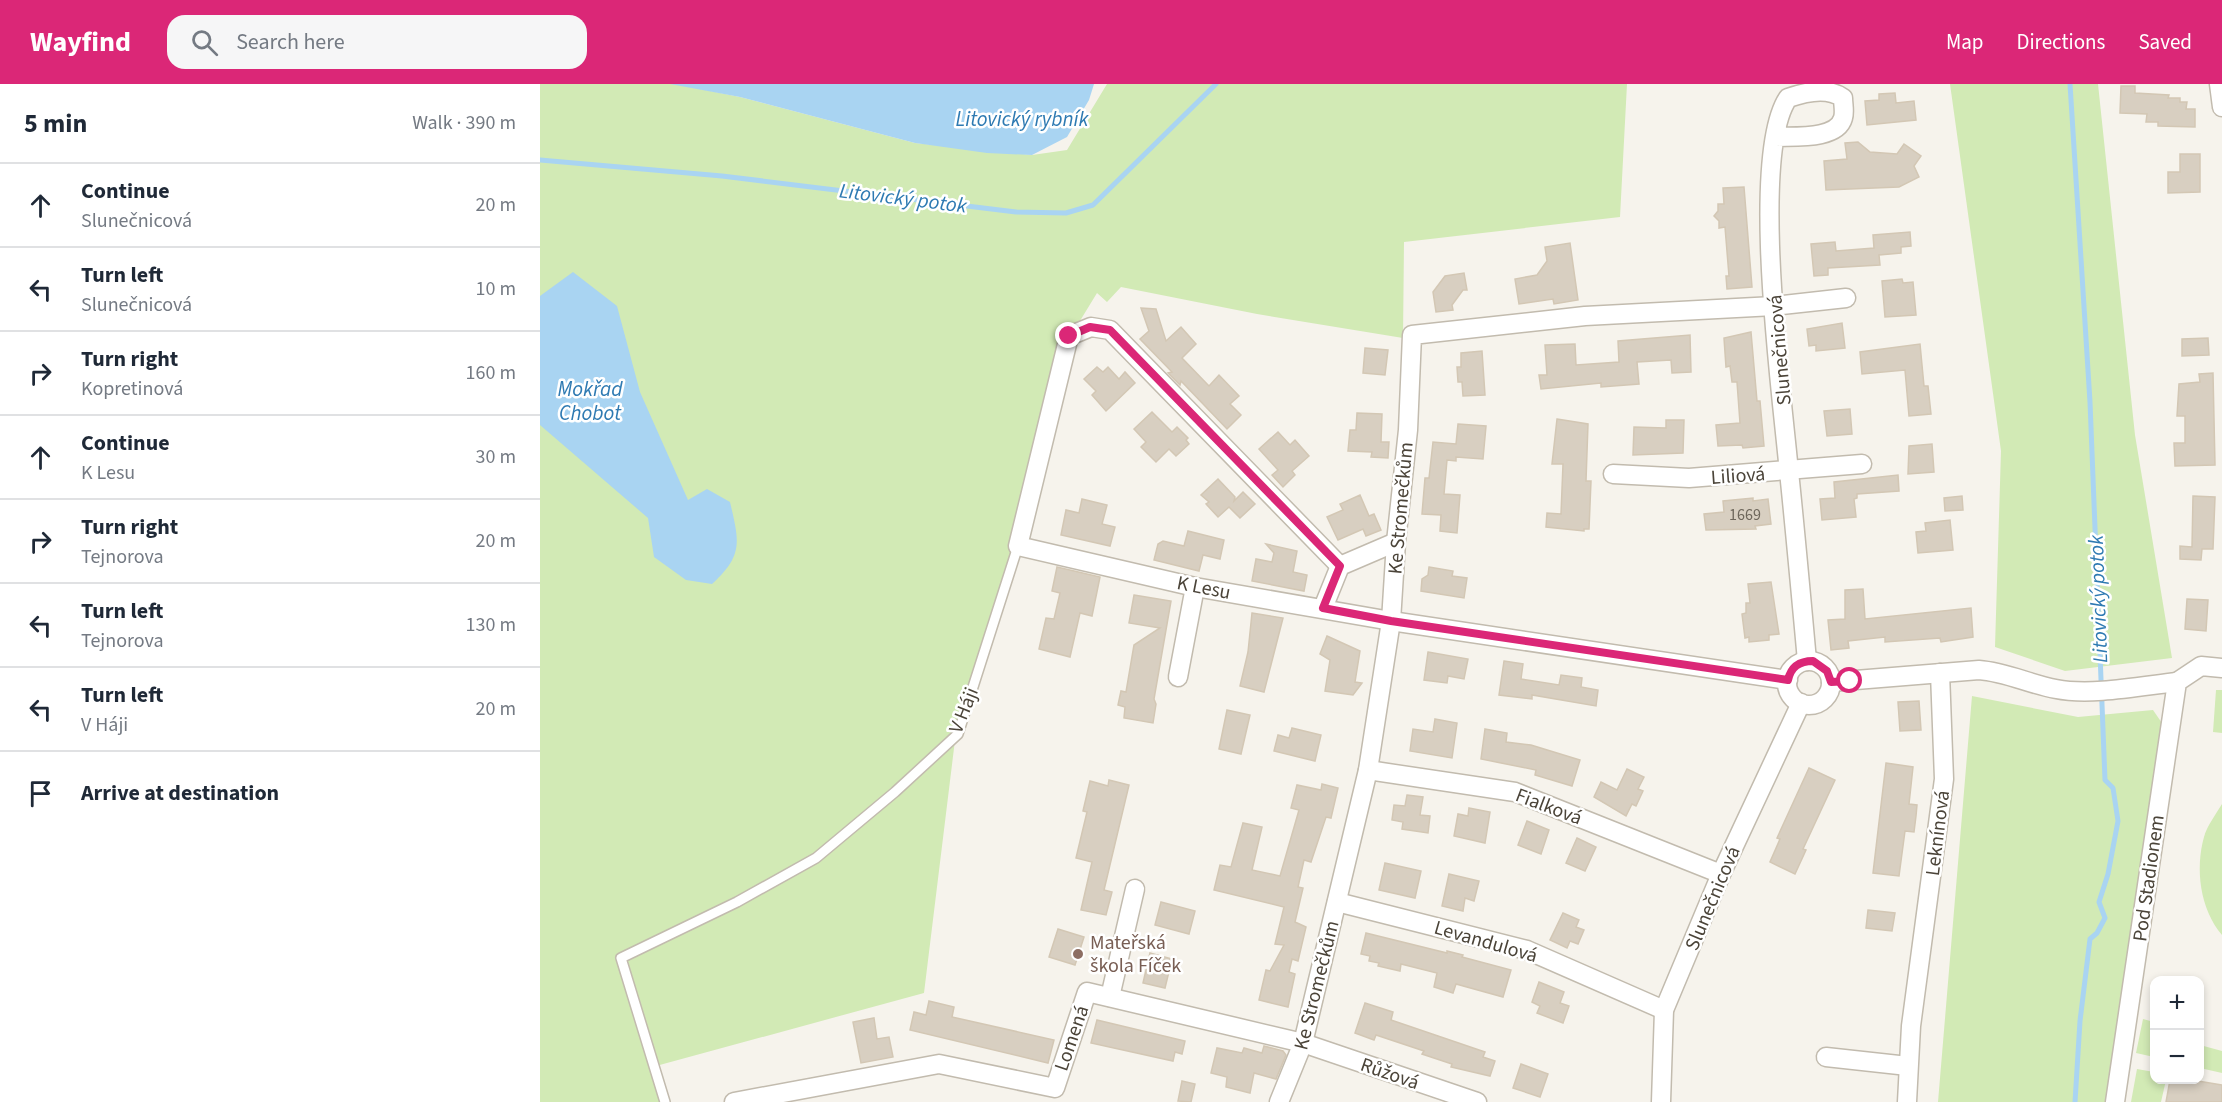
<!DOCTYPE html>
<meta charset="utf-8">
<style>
body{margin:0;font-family:"Source Sans 3",sans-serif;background:#f6f6f7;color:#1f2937}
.controls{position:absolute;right:18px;bottom:18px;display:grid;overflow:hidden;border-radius:12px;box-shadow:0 3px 9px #0003}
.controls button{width:54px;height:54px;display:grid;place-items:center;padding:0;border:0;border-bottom:2px solid #e0e1e3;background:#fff;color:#1f2937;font:30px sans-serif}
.stop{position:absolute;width:18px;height:18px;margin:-14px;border:4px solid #db2777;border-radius:50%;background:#fff}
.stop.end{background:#db2777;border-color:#fff;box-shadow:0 2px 6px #0008}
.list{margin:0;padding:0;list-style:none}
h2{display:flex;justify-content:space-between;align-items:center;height:78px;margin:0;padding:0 24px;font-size:26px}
h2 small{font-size:20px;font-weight:400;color:#747a83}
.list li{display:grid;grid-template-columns:39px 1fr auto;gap:18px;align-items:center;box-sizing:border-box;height:84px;padding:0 24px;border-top:2px solid #e0e1e3}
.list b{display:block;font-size:22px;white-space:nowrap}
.list p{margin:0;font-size:20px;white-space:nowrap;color:#747a83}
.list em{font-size:20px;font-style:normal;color:#747a83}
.icon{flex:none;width:33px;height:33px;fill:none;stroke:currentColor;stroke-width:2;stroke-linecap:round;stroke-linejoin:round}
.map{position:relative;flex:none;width:1682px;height:1018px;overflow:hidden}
header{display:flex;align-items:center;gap:36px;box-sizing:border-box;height:84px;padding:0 30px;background:#db2777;color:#fff}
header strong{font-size:28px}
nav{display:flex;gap:33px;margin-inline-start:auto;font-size:21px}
.search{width:420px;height:54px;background:#f6f6f7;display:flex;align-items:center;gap:15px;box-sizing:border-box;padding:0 21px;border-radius:18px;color:#747a83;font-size:22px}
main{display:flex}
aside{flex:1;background:#fff}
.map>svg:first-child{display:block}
.green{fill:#d2eab5}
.water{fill:#a9d4f2}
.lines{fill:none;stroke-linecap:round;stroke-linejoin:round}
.stream{stroke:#a9d4f2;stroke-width:5}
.building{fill:#d8cfc1;stroke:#d3c7b4;stroke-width:1.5}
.lane-casing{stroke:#c2bbae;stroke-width:12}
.street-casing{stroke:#c2bbae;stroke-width:21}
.lane{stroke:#fff;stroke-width:9}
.street{stroke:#fff;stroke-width:18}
.route{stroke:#db2777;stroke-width:8}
.education-dot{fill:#8d6e63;stroke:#fff;stroke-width:2}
.labels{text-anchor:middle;stroke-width:5;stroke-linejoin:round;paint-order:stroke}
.number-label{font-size:16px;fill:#6e675b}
.street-label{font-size:20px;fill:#4b4439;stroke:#fff}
.education-label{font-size:20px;fill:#785e54;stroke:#fff;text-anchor:start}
.water-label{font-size:21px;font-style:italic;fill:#2e7ab2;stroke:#fff}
</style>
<header>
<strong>Wayfind</strong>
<div class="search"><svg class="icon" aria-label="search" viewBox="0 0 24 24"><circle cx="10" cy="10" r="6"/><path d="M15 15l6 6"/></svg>Search here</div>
<nav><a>Map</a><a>Directions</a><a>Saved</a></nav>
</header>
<main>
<aside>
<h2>5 min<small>Walk · 390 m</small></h2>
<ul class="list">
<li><svg class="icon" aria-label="ahead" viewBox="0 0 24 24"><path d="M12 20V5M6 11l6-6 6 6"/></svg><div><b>Continue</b><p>Slunečnicová</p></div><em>20 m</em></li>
<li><svg class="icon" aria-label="left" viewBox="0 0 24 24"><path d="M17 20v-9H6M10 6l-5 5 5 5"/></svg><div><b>Turn left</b><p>Slunečnicová</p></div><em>10 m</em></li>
<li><svg class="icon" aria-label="right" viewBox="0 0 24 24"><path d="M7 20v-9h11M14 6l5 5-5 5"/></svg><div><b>Turn right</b><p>Kopretinová</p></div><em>160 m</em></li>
<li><svg class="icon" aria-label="ahead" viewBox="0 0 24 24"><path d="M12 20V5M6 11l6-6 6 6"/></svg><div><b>Continue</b><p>K Lesu</p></div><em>30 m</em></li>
<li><svg class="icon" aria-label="right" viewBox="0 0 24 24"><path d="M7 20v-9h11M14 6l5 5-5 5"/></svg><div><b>Turn right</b><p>Tejnorova</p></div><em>20 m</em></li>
<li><svg class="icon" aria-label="left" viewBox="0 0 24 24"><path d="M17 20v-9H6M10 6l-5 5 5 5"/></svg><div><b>Turn left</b><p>Tejnorova</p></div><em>130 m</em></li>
<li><svg class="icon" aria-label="left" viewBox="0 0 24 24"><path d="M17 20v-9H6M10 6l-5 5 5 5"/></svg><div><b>Turn left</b><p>V Háji</p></div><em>20 m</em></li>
<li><svg class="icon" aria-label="arrive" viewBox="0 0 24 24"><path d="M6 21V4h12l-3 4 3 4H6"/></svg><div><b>Arrive at destination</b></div></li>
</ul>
</aside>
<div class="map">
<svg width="1682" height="1018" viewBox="0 0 1682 1018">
<rect width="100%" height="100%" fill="#f6f3ec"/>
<g class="green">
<polygon points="0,0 136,0 200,13 375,59 492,71 527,66 567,0 1087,0 1080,133 864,158 863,254 717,230 581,203 567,218 557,209 535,245 465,496 416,648 384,909 116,982 123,1018 0,1018"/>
<polygon points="1410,0 1558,0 1595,351 1632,574 1525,587 1455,563 1461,367"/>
<polygon points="1676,606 1682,606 1682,649 1673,648"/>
<polygon points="1432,612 1538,633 1613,626 1624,642 1568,1018 1398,1018"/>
<path d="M1682,720V851C1660,825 1655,785 1664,753C1667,742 1676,730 1682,720Z"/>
<polygon points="1603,935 1614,938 1614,973 1596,969"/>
<polygon points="1660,961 1682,967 1682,989 1660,984"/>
<polygon points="1597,985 1614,988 1614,996 1626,996 1621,1018 1591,1018"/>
</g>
<g class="water">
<polygon points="130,0 554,0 549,16 527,53 492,71 447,69 375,59 200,13"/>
<path d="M33,188L77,222L100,308L148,416L167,405L190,418C199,457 204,471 172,500L146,496L114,473L108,434L0,341V212Z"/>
</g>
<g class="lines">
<g class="stream">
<polyline points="1530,0 1550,318 1565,696 1573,704 1578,737 1568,790 1559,818 1565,834 1557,849 1550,855 1540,937 1535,1018"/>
<polyline points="0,76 182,92 476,128 526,129 553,121 676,0"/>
</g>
</g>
<g class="building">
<polygon points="1581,2 1595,2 1595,9 1629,11 1628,14 1640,14 1640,18 1647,18 1646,25 1655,25 1655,43 1618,42 1618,38 1606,38 1607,30 1580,29"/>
<polygon points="1355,9 1356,19 1374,17 1376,36 1327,41 1325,17 1339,16 1339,10"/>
<polygon points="1318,58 1330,68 1357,70 1364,60 1381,72 1374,82 1379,93 1359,103 1286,106 1284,77 1307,75 1305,59"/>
<polygon points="1640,70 1660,70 1660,108 1628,109 1628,88 1640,88"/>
<polygon points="1204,103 1212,203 1187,205 1186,192 1189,192 1185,143 1179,144 1179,137 1174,132 1178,127 1178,120 1184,120 1183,104"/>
<polygon points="1370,148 1371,162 1361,163 1361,169 1339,171 1340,181 1288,184 1288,191 1274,192 1271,160 1295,158 1296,167 1334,164 1333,151"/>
<polygon points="1030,159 1038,216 1014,220 1013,215 979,220 975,195 997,191 1007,177 1005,163"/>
<polygon points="924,189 927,206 923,206 912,221 913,226 896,228 893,208 905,192"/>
<polygon points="1362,195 1363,199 1373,198 1376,231 1345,233 1342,197"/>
<polygon points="601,224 616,225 626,257 641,243 656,260 642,274 669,302 679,291 699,312 690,320 701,331 687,345 641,297 640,301 628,289 632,288 600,255 609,247"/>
<polygon points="1302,239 1305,264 1276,267 1276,261 1269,262 1267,245"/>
<polygon points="1211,248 1217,317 1220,317 1224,362 1203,364 1202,361 1178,362 1176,341 1200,339 1197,298 1192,298 1190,282 1186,283 1184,254"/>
<polygon points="1150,251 1151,288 1132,289 1131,276 1097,278 1099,300 1061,303 1061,299 1001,305 999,291 1007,291 1005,261 1035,260 1036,281 1079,278 1078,257"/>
<polygon points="1668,254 1669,271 1642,272 1642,255"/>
<polygon points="1380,260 1384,302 1388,302 1391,330 1369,332 1365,286 1322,290 1320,268"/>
<polygon points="825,264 848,266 845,291 823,289"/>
<polygon points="942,267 945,311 923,312 922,298 918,298 917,283 921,283 921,269"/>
<polygon points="557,283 563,288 568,283 579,295 585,288 595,299 566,327 552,311 556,307 544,295"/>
<polygon points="1673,289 1675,381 1635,382 1634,359 1645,359 1645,332 1637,332 1639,300 1660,298 1659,290"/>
<polygon points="1310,325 1312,350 1287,352 1284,327"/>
<polygon points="612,328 632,348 637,343 648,354 646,356 649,360 636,372 629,365 616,378 601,363 606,358 594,345"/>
<polygon points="817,329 842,330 841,358 849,358 848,374 831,373 832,368 808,367 810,346 816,346"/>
<polygon points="1017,335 1048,340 1046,397 1051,397 1049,445 1044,445 1044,447 1006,443 1007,429 1021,430 1023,380 1012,380"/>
<polygon points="1126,336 1144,336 1143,369 1093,371 1094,343 1126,344"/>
<polygon points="918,340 946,342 943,375 916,373 916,377 907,376 904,410 920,411 917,449 900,447 901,431 882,430 885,394 889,394 893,358 916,360"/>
<polygon points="738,348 750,361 755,356 769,372 752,387 755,391 743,403 732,391 738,386 719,365"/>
<polygon points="1392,360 1394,388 1368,390 1369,362"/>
<polygon points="1358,391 1359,407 1317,410 1317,414 1314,415 1316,433 1282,436 1280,415 1295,414 1294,398"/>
<polygon points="678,395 695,413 694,417 703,408 715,420 700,434 689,423 678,433 666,420 669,418 661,411"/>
<polygon points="820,411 829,432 834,430 841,446 826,452 823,445 798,456 787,433 803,426 800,420"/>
<polygon points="1422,412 1423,426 1405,427 1404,414"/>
<polygon points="1653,412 1675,413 1673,465 1662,465 1661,476 1640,475 1640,462 1652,463"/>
<polygon points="1213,414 1213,417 1228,415 1231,440 1215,442 1216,445 1166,446 1164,430 1184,428 1183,417"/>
<polygon points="542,415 567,421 562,440 575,443 570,462 521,451 526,426 539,429"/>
<polygon points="1410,436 1413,466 1378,469 1376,448 1386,447 1385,439"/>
<polygon points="648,447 684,456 680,475 663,471 659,487 614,476 618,460 623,457 644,462"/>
<polygon points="726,460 757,467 753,488 767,491 764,507 712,497 716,475 732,478 734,469"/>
<polygon points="517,483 560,493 552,532 540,529 530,573 499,565 506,534 514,535 520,509 512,507"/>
<polygon points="889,483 913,487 912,492 927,494 924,514 881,507 882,495 888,491"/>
<polygon points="1231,498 1239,550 1229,551 1229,556 1209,558 1209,553 1205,554 1202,530 1206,529 1206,519 1210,519 1208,500"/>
<polygon points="1323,505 1325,535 1431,524 1433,553 1401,558 1400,554 1345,558 1345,553 1308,557 1309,564 1291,566 1288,536 1305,535 1305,506"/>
<polygon points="594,511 631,517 614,615 616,620 613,639 584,634 585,623 578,621 581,607 586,608 594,561 620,544 589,539"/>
<polygon points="1647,515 1668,516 1666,547 1645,545"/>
<polygon points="712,529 743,534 724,608 700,602 708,568"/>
<polygon points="787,552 820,567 815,598 822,599 813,611 785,607 790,576 780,570"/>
<polygon points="888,568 928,575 924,595 908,592 907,599 884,596"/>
<polygon points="964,577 983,580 981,595 1019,601 1021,591 1042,594 1041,603 1058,606 1056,622 992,611 992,615 959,611"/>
<polygon points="1379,617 1381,646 1360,647 1358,618"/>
<polygon points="687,626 710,631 701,670 679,665"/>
<polygon points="895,635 917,639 912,674 870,667 873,645 893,648"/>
<polygon points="752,644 781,651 775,677 734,667 738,651 749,654"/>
<polygon points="945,645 967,649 966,658 991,661 1040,676 1032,702 995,691 996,686 941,675"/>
<polygon points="1346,679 1373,683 1369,720 1377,721 1376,732 1374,748 1365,747 1359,792 1333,789"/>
<polygon points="1269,684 1295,696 1263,765 1266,766 1255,790 1230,778 1240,755 1237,754"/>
<polygon points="1087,685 1104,693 1098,705 1103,707 1096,722 1092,720 1086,732 1054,713 1061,698 1077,706"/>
<polygon points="569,696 589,701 564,806 572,808 566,831 541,826 552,778 536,774 547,728 543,727 550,697 568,702"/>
<polygon points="782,700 798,704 791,734 786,733 771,778 764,776 758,803 763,804 755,838 766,843 758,877 752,875 749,888 755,890 748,923 719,916 726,886 730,887 744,861 735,860 744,823 674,806 680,781 691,783 703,739 722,743 712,786 740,792 759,726 751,724 757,701 781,706"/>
<polygon points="867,711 883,713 880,731 890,732 888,749 862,745 863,738 852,736 854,721 865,722"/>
<polygon points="929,724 950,728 945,759 914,752 918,730 928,732"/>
<polygon points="987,737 1009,746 1001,770 978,761"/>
<polygon points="1037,754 1056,763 1045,787 1026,779"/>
<polygon points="845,779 881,787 875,814 839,806"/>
<polygon points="909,790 939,797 934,817 925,814 923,827 902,822"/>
<polygon points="621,818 655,827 649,850 615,841"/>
<polygon points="1328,826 1355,829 1352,847 1326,844"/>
<polygon points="1023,829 1039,836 1036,843 1044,846 1038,860 1030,857 1027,864 1010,856"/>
<polygon points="518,845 544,853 535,881 509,873"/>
<polygon points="826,849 907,869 907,867 923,871 922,873 971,886 963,913 916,900 913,909 894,903 897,889 861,880 860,887 838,882 839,879 829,877 830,872 821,870"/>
<polygon points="610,869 632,875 625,904 603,899"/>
<polygon points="999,898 1024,908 1020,919 1029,922 1023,939 997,929 1000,922 992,918"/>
<polygon points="389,917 414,923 412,933 514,956 508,979 370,946 374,928 386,931"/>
<polygon points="825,919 853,928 851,936 945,968 943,973 955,977 950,992 911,983 912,980 882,970 884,967 836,951 834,956 815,949"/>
<polygon points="334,934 337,955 349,953 353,973 321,979 313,938"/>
<polygon points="557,936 645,957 642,970 635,968 633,977 551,959"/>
<polygon points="724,962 743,967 746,971 736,995 714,989 710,1009 686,1003 687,993 671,989 677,964 702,969 704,964 722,969"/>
<polygon points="981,980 1008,990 1000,1013 973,1004"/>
<polygon points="1630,996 1652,996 1682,1001 1682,1018 1626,1018"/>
<polygon points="642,997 655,1000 651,1018 638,1017"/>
</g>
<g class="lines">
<defs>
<polyline id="lane" points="125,1018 81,874 197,818 276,774 355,708 418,650 478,462"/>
<g id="street">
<polyline points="1679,0 1682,23"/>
<path d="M1236,53C1254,52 1297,56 1303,34C1305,28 1303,20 1303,14C1288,3 1265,8 1248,14C1210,70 1241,304 1248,378C1255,444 1261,511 1267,577"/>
<polyline points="1073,390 1149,394 1322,380"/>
<polyline points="800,482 570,246 551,243 529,252 478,462 655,503 851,537 1248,596"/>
<polyline points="783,524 800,482 856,458"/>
<circle cx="1269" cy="599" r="22"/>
<polyline points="638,593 655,503"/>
<path d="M1291,598L1439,586C1466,588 1489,600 1516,605C1551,612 1601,602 1637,598"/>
<polyline points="828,686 975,708 1181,790"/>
<polyline points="797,818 987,866 1124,926"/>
<polyline points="570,913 595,805"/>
<polyline points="1286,973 1368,982"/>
<polyline points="194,1018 399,980 515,1004 547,908 763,959 937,1018"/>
<polyline points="739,1018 763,959 828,686 851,537 856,458 868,346 872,251 1045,232 1234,222 1306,214"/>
<polyline points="1121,1018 1124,926 1181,790 1261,619"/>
<polyline points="1367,1018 1371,942 1404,695 1400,589"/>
<polyline points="1575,1018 1637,598 1661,582 1682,584"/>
</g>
</defs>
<use href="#lane" class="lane-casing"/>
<use href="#street" class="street-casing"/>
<use href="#lane" class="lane"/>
<use href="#street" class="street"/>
</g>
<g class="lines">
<path class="route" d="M529,252L550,243L570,246L800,482L783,524L851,537L1248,596C1251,583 1259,577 1273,577L1287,587L1291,598L1310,597"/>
</g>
<circle class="education-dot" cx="538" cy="870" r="6"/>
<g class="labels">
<g class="number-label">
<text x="1205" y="436">1669</text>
</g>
<g class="street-label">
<text transform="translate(1239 266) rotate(-95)" y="7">Slunečnicová</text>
<text transform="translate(1198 391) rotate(-4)" y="7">Liliová</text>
<text transform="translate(860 424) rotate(-85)" y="7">Ke Stromečkům</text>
<text transform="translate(664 503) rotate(11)" y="7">K Lesu</text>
<text transform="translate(423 626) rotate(-68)" y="7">V Háji</text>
<text transform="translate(1009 722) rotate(21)" y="7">Fialková</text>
<text transform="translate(1397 749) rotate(-83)" y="7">Leknínová</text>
<text transform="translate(1608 794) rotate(-82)" y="7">Pod Stadionem</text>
<text transform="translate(1172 814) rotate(-67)" y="7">Slunečnicová</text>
<text transform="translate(946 857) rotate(16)" y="7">Levandulová</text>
<text transform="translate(776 901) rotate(-76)" y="7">Ke Stromečkům</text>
<text transform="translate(531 954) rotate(-71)" y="7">Lomená</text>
<text transform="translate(850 989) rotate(19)" y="7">Růžová</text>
</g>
<g class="education-label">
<text x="550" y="865">Mateřská<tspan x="550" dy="23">škola Fíček</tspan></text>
</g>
<g class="water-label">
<text x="482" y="42">Litovický rybník</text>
<text transform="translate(363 114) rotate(7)" y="7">Litovický potok</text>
<text x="50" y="312">Mokřad<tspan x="50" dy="24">Chobot</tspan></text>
<text transform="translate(1558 515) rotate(-92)" y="7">Litovický potok</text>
</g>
</g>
</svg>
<div class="controls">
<button>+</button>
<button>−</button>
</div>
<div class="stop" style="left:1310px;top:597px"></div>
<div class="stop end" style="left:529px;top:252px"></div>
</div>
</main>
